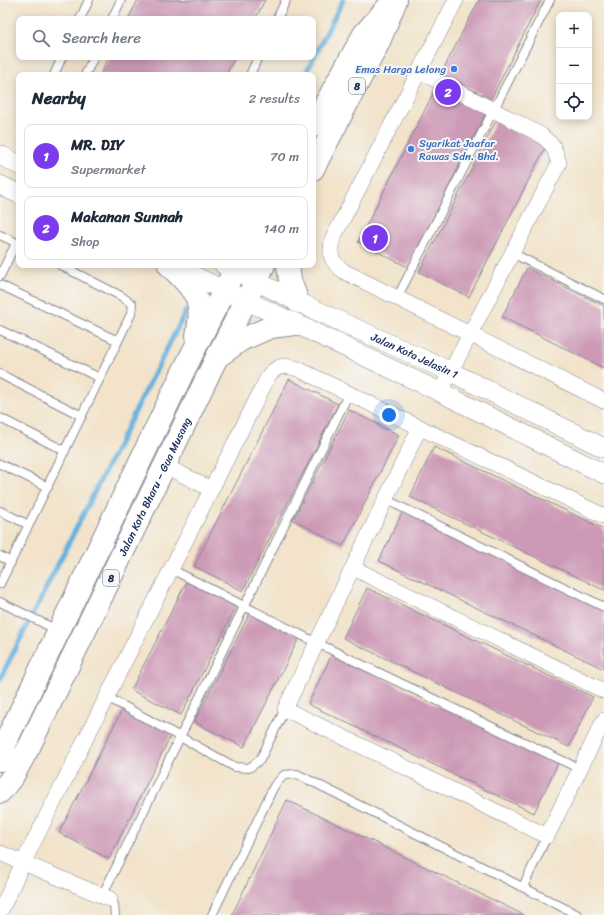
<!DOCTYPE html>
<meta charset="utf-8">
<style>
body{margin:0;font-family:Sriracha,sans-serif;background:#f6f6f7;color:#1f2937}
.controls{position:absolute;right:12px;top:12px;display:grid;overflow:hidden;border-radius:8px;box-shadow:0 2px 10px #0003}
.controls button{width:36px;height:36px;display:grid;place-items:center;padding:0;border:0;border-bottom:1px solid #e0e1e3;background:#fff;color:#1f2937;font:20px sans-serif}
.you{position:absolute;left:389px;top:415px;width:14px;height:14px;margin:-10px;border:3px solid #fff;border-radius:50%;background:#1a73e8;box-shadow:0 0 0 6px #1a73e833}
.badge{display:grid;place-items:center;width:26px;height:26px;border-radius:50%;background:#7c3aed;color:#fff;font-size:13px;font-weight:700}
.pin{position:absolute;translate:-50% -50%;border:2px solid #fff;box-shadow:0 1px 4px #0006}
.list{margin:0;padding:0;list-style:none}
h2{display:flex;justify-content:space-between;align-items:center;height:52px;margin:0;padding:0 16px;font-size:17px}
h2 small{font-size:13px;font-weight:400;color:#747a83}
.list li{display:grid;grid-template-columns:26px 1fr auto;gap:12px;align-items:center;box-sizing:border-box;height:64px;margin:0 8px 8px;padding:0 8px;border:1px solid #e0e1e3;border-radius:8px}
.list b{display:block;font-size:15px;white-space:nowrap}
.list p{margin:0;font-size:13px;white-space:nowrap;color:#747a83}
.list em{font-size:13px;font-style:normal;color:#747a83}
.icon{flex:none;width:22px;height:22px;fill:none;stroke:currentColor;stroke-width:2;stroke-linecap:round;stroke-linejoin:round}
.map{position:relative;flex:none;width:604px;height:915px;overflow:hidden}
.search{position:absolute;background:#fff;box-shadow:0 2px 10px #0003;left:16px;top:16px;width:300px;height:44px;display:flex;align-items:center;gap:10px;box-sizing:border-box;padding:0 14px;border-radius:8px;color:#747a83;font-size:15px}
.panel{position:absolute;background:#fff;box-shadow:0 2px 10px #0003;left:16px;top:72px;width:300px;height:196px;border-radius:8px}
.map>svg:first-child{display:block}
.lines{fill:none;stroke-linecap:round;stroke-linejoin:round}
.stream{stroke:#65b0de;stroke-width:5}
.building{fill:#cc99b6}
.service-casing{stroke:#868994;stroke-width:10}
.minor-casing{stroke:#868994;stroke-width:16}
.tertiary-casing{stroke:#868994;stroke-width:20}
.primary-casing{stroke:#868994;stroke-width:24}
.service{stroke:#fff;stroke-width:8}
.minor{stroke:#fff;stroke-width:15}
.tertiary{stroke:#fff;stroke-width:19}
.primary{stroke:#fff;stroke-width:22}
.shop-dot{fill:#3f7fe0;stroke:#f6f6f2;stroke-width:1.5}
.labels{text-anchor:middle;stroke-width:4;stroke-linejoin:round;paint-order:stroke}
.shield{fill:#f6f6f2;stroke:#5d6b8a;stroke-width:1}
.shield-label{font-size:10px;font-weight:bold;fill:#1b2f5e}
.shop-label{font-size:11px;fill:#366cbe;stroke:#f6f6f2;text-anchor:end}
.street-label{font-size:11px;fill:#1b2f5e;stroke:#f6f6f2}
</style>
<div class="map">
<svg width="604" height="915" viewBox="0 0 604 915">
<rect width="100%" height="100%" fill="#f6f6f2"/>
<filter id="ink" filterUnits="userSpaceOnUse"><feTurbulence type="fractalNoise" baseFrequency=".025" numOctaves="2"/><feDisplacementMap in="SourceGraphic" scale="8" xChannelSelector="R" yChannelSelector="G"/><feConvolveMatrix kernelMatrix="1 2 1 2 8 2 1 2 1" color-interpolation-filters="sRGB"/></filter>
<filter id="wash" filterUnits="userSpaceOnUse"><feTurbulence type="fractalNoise" baseFrequency=".012" numOctaves="4" result="noise"/><feDisplacementMap in="SourceGraphic" scale="16" xChannelSelector="R" yChannelSelector="G"/><feGaussianBlur stdDeviation="0.9" result="paint"/><feColorMatrix in="noise" values="0 0 0 0 0 0 0 0 0 0 0 0 0 0 0 0 0 1.4 0 .05"/><feComposite in="paint" operator="in"/></filter>
<g filter="url(#wash)">
<rect width="100%" height="100%" fill="#f2e3ca"/>
<g class="lines">
<g class="stream">
<polyline points="305,75 343,0"/>
<polyline points="0,679 186,311"/>
</g>
</g>
<g id="blocks">
<g class="building">
<polygon points="138,0 265,0 255,19 128,19"/>
<polygon points="479,0 541,0 491,99 441,74"/>
<polygon points="109,57 235,57 226,75 100,75"/>
<polygon points="437,86 487,111 408,267 358,242"/>
<polygon points="498,117 548,142 469,297 419,272"/>
<polygon points="527,268 604,306 604,368 502,317"/>
<polygon points="289,379 338,404 243,591 194,566"/>
<polygon points="349,410 399,435 343,546 293,520"/>
<polygon points="434,447 604,529 604,590 410,497"/>
<polygon points="403,511 604,608 604,669 379,561"/>
<polygon points="188,579 237,605 181,715 131,690"/>
<polygon points="367,588 593,697 569,747 343,638"/>
<polygon points="251,611 300,636 244,747 194,722"/>
<polygon points="332,654 558,763 534,813 308,704"/>
<polygon points="123,708 172,733 109,859 59,833"/>
<polygon points="287,800 524,915 232,915"/>
</g>
</g>
</g>
<g filter="url(#ink)">
<use href="#blocks" fill-opacity="0" stroke="#868994" stroke-width="1"/>
<g class="lines">
<defs>
<g id="service">
<polyline points="80,19 89,0"/>
<polyline points="112,19 121,0"/>
<polyline points="277,19 286,0"/>
<polyline points="54,75 62,57"/>
<polyline points="85,75 94,57"/>
<polyline points="250,75 258,57"/>
<polyline points="0,235 19,244"/>
<polyline points="512,253 604,299"/>
<polyline points="0,276 16,243"/>
<polyline points="0,285 118,341"/>
<polyline points="397,298 550,0"/>
<polyline points="0,330 100,378"/>
<polyline points="0,374 82,416"/>
<polyline points="0,418 65,451"/>
<polyline points="0,464 48,487"/>
<polyline points="385,499 604,607"/>
<polyline points="0,511 29,525"/>
<polyline points="0,556 11,562"/>
<polyline points="171,569 317,643 580,769"/>
<polyline points="0,584 131,314 132,304 121,296 60,265"/>
<polyline points="0,602 59,631"/>
<polyline points="107,697 235,767 249,768 260,760 285,709"/>
<polyline points="523,887 547,836"/>
<polyline points="102,896 349,393"/>
<polyline points="110,899 114,905 115,915"/>
<polyline points="212,915 274,786 284,775 297,774 578,915"/>
</g>
<g id="minor">
<path d="M456,0L333,238C328,255 331,262 345,272L604,401"/>
<polyline points="419,71 541,135 553,146 559,163 440,392"/>
<polyline points="420,427 285,709 547,836 604,720"/>
<polyline points="165,466 211,489"/>
<polyline points="353,568 604,691"/>
<polyline points="0,853 110,899"/>
<path d="M0,912L23,863L269,375C279,364 284,365 298,369L604,516"/>
</g>
<g id="tertiary">
<polyline points="0,155 19,165"/>
<polyline points="0,185 19,194"/>
<path id="s1" d="M224,265L298,302L451,372L604,448"/>
<polyline points="173,266 440,392 604,474"/>
</g>
<g id="primary">
<polyline points="313,126 364,34 388,7"/>
<polyline points="313,169 378,44 396,0"/>
<path d="M169,265C177,273 196,291 198,302C201,313 199,324 197,336"/>
<polyline points="288,265 290,280 298,302"/>
<polyline points="220,355 241,340 271,327 295,324"/>
<polyline points="0,760 7,739 184,370 237,265"/>
<path id="s2" d="M0,792L13,776L30,745L216,359L264,265"/>
</g>
</defs>
<use href="#service" class="service-casing"/>
<use href="#minor" class="minor-casing"/>
<use href="#tertiary" class="tertiary-casing"/>
<use href="#primary" class="primary-casing"/>
<use href="#service" class="service"/>
<use href="#minor" class="minor"/>
<use href="#tertiary" class="tertiary"/>
<use href="#primary" class="primary"/>
</g>
</g>
<g class="shop-dot">
<circle cx="454" cy="69" r="4"/>
<circle cx="411" cy="149" r="4"/>
</g>
<g class="labels">
<g class="shield">
<rect x="349" y="78" width="16" height="16" rx="3"/>
<rect x="103" y="570" width="16" height="16" rx="3"/>
</g>
<g class="shield-label">
<text x="357" y="90">8</text>
<text x="111" y="582">8</text>
</g>
<g class="shop-label">
<text x="446" y="73">Emas Harga Lelong</text>
<text x="419" y="147" text-anchor="start">Syarikat Jaafar<tspan x="419" dy="13">Rawas Sdn. Bhd.</tspan></text>
</g>
<g class="street-label">
<text dy="4" stroke="none"><textPath href="#s1" startOffset="211">Jalan Kota Jelasin 1</textPath></text>
<text dy="4" stroke="none"><textPath href="#s2" startOffset="343">Jalan Kota Bharu – Gua Musang</textPath></text>
</g>
</g>
</svg>
<div class="controls">
<button>+</button>
<button>−</button>
<button><svg class="icon" aria-label="locate" viewBox="0 0 24 24"><circle cx="12" cy="12" r="6"/><path d="M12 2v4M12 18v4M2 12h4M18 12h4"/></svg></button>
</div>
<div class="you"></div>
<div class="pin badge" style="left:375px;top:238px">1</div>
<div class="pin badge" style="left:448px;top:92px">2</div>
<div class="search"><svg class="icon" aria-label="search" viewBox="0 0 24 24"><circle cx="10" cy="10" r="6"/><path d="M15 15l6 6"/></svg>Search here</div>
<section class="panel">
<h2>Nearby<small>2 results</small></h2>
<ul class="list">
<li><span class="badge">1</span><div><b>MR. DIY</b><p>Supermarket</p></div><em>70 m</em></li>
<li><span class="badge">2</span><div><b>Makanan Sunnah</b><p>Shop</p></div><em>140 m</em></li>
</ul>
</section>
</div>
